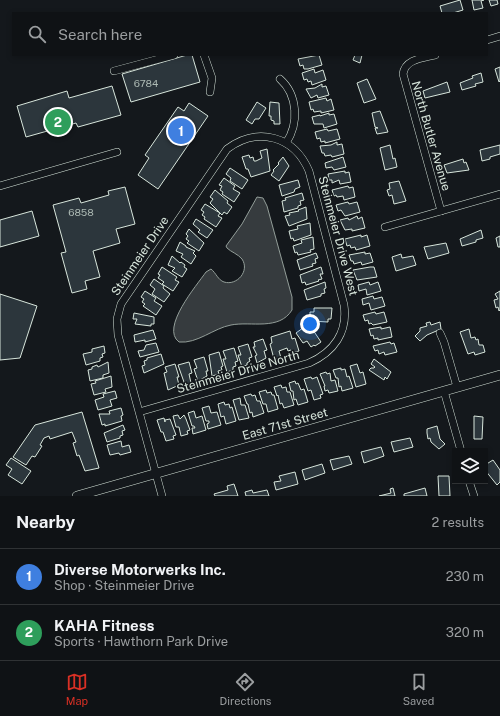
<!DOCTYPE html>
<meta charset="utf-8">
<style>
body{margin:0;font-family:"Public Sans",sans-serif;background:#181b1e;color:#f1f3f6}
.controls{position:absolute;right:12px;bottom:12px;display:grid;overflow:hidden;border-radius:0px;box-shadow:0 2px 6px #0003}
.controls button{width:36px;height:36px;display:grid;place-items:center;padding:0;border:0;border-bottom:1px solid #2f3234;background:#0f1215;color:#f1f3f6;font:20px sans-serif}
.you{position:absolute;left:310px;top:324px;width:14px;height:14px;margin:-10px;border:3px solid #fff;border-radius:50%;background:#1a73e8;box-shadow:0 0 0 6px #1a73e833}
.badge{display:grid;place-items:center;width:26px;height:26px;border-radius:50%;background:#d93025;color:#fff;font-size:13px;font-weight:700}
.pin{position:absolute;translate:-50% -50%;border:2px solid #fff;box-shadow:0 1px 4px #0006}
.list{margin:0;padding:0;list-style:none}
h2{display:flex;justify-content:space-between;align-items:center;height:52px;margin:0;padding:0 16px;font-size:17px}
h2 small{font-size:13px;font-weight:400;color:#9b9ea0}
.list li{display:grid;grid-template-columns:26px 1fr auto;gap:12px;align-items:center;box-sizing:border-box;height:56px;padding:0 16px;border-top:1px solid #2f3234}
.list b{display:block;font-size:15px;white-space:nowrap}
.list p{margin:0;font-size:13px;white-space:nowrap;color:#9b9ea0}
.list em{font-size:13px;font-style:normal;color:#9b9ea0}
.icon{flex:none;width:22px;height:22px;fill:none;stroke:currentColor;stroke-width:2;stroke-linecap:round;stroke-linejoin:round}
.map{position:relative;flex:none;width:500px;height:496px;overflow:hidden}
.search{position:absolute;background:#0f1215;box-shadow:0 2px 6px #0003;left:12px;right:12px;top:12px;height:44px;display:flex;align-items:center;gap:10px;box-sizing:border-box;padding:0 14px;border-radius:0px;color:#9b9ea0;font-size:15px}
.sheet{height:164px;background:#0f1215}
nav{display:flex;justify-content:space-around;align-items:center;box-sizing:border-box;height:56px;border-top:1px solid #2f3234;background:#0f1215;font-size:11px;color:#9b9ea0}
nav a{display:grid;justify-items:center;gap:2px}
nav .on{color:#d93025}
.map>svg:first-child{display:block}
.water{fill:#363b3e;stroke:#939e99}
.building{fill:#2c363c;stroke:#d8e6dc}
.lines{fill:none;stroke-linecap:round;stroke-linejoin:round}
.minor-casing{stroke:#d8e6dc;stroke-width:8}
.major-casing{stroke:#d8e6dc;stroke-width:10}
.minor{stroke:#14181c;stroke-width:7}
.major{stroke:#14181c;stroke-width:9}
.labels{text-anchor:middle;stroke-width:3;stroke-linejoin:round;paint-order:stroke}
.number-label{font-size:10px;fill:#adbab4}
.street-label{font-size:12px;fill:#d8e6dc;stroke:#14181c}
</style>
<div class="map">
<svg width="500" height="496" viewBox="0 0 500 496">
<rect width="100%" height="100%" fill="#14181c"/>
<path class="water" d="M257,197L263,198L267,206L292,297V310C279,331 251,321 231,325C214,328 197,344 179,342C160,328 197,285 206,272L211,269C216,273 218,280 224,282C237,286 250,271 242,259C238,254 231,252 227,248L226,246L242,224Z"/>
<g class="building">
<polygon points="460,0 463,10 453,13 442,13 440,6"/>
<polygon points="472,0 484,0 481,1 483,8 474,10"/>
<polygon points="489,0 497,0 498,4 491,6"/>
<polygon points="187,55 192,55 200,82 131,102 122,74"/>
<polygon points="319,55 322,65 308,69 304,69 303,65 300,66 298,59"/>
<polygon points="355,55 362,55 360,63 353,60"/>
<polygon points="500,67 500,81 499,82 495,69"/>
<polygon points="314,69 315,73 323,70 326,80 312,85 311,81 308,82 307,79 304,80 302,73"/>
<polygon points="481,73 483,82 475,84 476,86 462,90 460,83 473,78 472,76"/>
<polygon points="367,79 376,99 364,103 357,83"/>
<polygon points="447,82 450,92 425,98 423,91"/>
<polygon points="322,84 322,87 326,86 329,95 318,98 317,95 311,98 306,89 315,88"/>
<polygon points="112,86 121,115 78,127 76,123 26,137 17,106 67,91 69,98"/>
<polygon points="326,98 327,101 331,99 334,110 321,113 321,111 314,112 313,109 311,110 309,102"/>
<polygon points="257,102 266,108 259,119 255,119 252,124 246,120"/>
<polygon points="270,102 279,103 280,124 274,124 274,121 271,120 271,116 269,116"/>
<polygon points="189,103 208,116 158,189 138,175 149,158 145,155 178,107 184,111"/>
<polygon points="380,111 388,132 377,134 375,128 378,128 375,127 372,113"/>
<polygon points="329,113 329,115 334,114 337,124 324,128 323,124 314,124 312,117 320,115 320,116"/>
<polygon points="327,129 328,131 337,129 340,139 325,143 325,141 321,142 320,138 317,139 315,132"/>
<polygon points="337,142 337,145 342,144 344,154 332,157 331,155 325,156 324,153 322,153 320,146 331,145"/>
<polygon points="390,145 393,159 395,158 397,167 385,170 380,148"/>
<polygon points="500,145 500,154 490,157 490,159 482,161 480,150"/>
<polygon points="267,149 270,171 251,177 248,169 246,169 242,157 249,155 250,158 253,157 254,161 256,161 262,158 260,151"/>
<polygon points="283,157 289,166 279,181 271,175 274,171 273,170 279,164 278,163"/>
<polygon points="343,157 346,167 334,170 332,167 326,168 325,163"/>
<polygon points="463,159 464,163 466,162 469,170 447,173 444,165"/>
<polygon points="230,168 248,180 242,189 230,181 231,178 226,174"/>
<polygon points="345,171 345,173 349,172 351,182 340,184 339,180 332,183 332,180 329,180 328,174"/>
<polygon points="224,178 235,186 233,189 240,193 234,202 222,194 223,192 220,190 222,186 219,185"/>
<polygon points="298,180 300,187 295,189 294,192 282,196 279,185"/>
<polygon points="399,181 406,201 394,204 392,195 389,196 387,190 390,189 389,183"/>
<polygon points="348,186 349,188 353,187 355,197 344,200 343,196 337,197 336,195 334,196 332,190"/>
<polygon points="125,187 135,224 116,229 120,243 93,251 100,277 85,281 87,289 72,293 61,253 66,252 53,205 79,198 81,203 109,195 108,191"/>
<polygon points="215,190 228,201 227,203 232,207 227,214 224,212 222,215 210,203 213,199 210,197"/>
<polygon points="302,193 304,200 300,201 301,205 298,206 298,208 284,212 282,201 286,200 285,198"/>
<polygon points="348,202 349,204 357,202 360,212 345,216 341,210 338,211 336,205"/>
<polygon points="205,204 220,213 218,216 222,218 216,227 204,219 205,217 202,215 204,212 201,210"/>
<polygon points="306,207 307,219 289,226 285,216 290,215 289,213 299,211 298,210"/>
<polygon points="32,211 39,236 0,247 0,220"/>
<polygon points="357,216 358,219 362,217 365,228 352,231 352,229 345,230 340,220 348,218 349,220"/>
<polygon points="196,219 213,230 207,238 198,232 200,230 193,224"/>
<polygon points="310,223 311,235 294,241 293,238 291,239 289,231 298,229 297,226"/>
<polygon points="189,229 204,243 199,251 187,243 189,241 186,239 188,236 186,234"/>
<polygon points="481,230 483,238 476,240 476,242 462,246 460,239"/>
<polygon points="361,235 361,237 367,235 370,246 356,250 355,247 351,248 350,245 347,246 345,239"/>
<polygon points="500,236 500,247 498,247 496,238"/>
<polygon points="313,237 314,249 310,250 311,252 298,255 297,252 295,253 293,246 302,243 301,240"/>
<polygon points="180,242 186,246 186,247 195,251 193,253 196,256 191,264 181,257 183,254 176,251"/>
<polygon points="446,243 449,253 428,259 424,247"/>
<polygon points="365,252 365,254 370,253 373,262 362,265 361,262 354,264 353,261 351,261 349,255"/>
<polygon points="316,253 318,258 315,259 316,263 312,264 313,266 300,270 297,260"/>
<polygon points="401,254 402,258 413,256 416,265 396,271 392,257"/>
<polygon points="172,256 180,263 181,262 185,265 184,267 187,269 182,277 172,271 175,268 168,265"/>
<polygon points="162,267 177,277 175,280 179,282 173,291 162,284 164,282 158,278 160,275 158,274"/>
<polygon points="321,267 323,274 320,274 322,279 318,280 319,281 306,285 305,282 302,283 300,275"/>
<polygon points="370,267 374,267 377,277 357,280 353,270"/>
<polygon points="154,279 164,286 163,288 170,294 164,302 152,294 155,289 150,285"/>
<polygon points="325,282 326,288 324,289 325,293 321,294 321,296 307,300 304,290"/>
<polygon points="369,282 370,285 378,282 381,291 367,295 366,289 359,291 358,285"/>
<polygon points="145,291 156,298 154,301 162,306 156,315 143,306 145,304 142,302 144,299 141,297"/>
<polygon points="500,291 500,310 499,311 498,307 496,308 494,300 498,299 495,294"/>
<polygon points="0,294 37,306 20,358 0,360"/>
<polygon points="373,296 374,299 382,297 385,306 371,310 369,303 363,305 362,299"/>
<polygon points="314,308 332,308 331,319 328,319 328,322 310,321 310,312 314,312"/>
<polygon points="375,312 376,314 384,312 387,322 373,325 371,323 369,324 368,320 365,321 363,315"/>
<polygon points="134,313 154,317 154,324 151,324 151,326 135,324 137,319 133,319"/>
<polygon points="430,322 431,325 440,322 441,329 427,335 420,341 415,336 420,331 420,328 427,326 426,323"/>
<polygon points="307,325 309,328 311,327 321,342 315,346 314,345 311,347 307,341 303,343 296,333"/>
<polygon points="381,327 381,329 390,327 392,337 378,340 378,338 374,339 373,335 371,336 369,329"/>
<polygon points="469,329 471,338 475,337 476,340 478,339 479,345 483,345 485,352 475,355 474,352 468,354 460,332"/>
<polygon points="153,330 156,339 145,342 145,340 135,342 134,335"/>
<polygon points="290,331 292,339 295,338 299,351 292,353 291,350 288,351 287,348 279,351 281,358 274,359 270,344 272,343 271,337"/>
<polygon points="263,339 267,350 264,351 266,358 257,363 255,356 257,355 253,347 255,347 254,342"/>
<polygon points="390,342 391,344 394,343 397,352 385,355 384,352 379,354 378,350 375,351 373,346"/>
<polygon points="156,343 159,352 140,357 138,351 144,350 146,345"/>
<polygon points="248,344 252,357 249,358 250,361 247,363 247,365 242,367 238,355 241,355 238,347"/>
<polygon points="104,346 105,353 102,354 103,357 100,358 100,361 86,365 83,354 92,352 92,349"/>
<polygon points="234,348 238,361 235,362 236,366 233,367 233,370 227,372 223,359 226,359 223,351"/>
<polygon points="219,352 223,366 221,367 222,370 218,371 219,374 212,376 209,355"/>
<polygon points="161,354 164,364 144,373 142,366 145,365 144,361 147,360 147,358"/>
<polygon points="204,357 208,371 206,371 207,376 198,381 194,369 197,368 194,360"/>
<polygon points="374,359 391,372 387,379 385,377 384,380 369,370 371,368 374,368 375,367 371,364"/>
<polygon points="108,362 109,373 103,375 103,378 90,381 88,370 92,369 92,367 97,365 98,367"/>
<polygon points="189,362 192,373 189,374 191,383 185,385 178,365"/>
<polygon points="175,364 179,377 177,377 179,385 168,390 164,373 167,372 165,367"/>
<polygon points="357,364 360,373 363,372 366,384 356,387 350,366"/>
<polygon points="341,368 341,370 345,369 347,377 349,376 353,388 342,391 341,386 339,387 338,378 336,378 333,370"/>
<polygon points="326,372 327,374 330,373 331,381 335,380 338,391 329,393 328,390 325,391 324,386 325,386 320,374"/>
<polygon points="111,376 112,387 105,389 106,392 94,395 91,384 96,383 95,381"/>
<polygon points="311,377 312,379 317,377 323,394 320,395 321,398 314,400 311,390 308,391 304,379"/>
<polygon points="295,381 296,384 298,383 301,390 304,389 308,402 298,405 296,399 294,400 293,391 291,391 289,383"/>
<polygon points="281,385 282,388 286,387 287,392 290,392 294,405 284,408 282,403 280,404 278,395 277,396 274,387"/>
<polygon points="266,390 267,393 271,392 272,395 274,395 278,409 268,412 266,404 263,404 259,392"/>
<polygon points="115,391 117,398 110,400 112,406 98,410 95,400 104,397 103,394"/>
<polygon points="251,394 252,396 255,395 257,401 260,401 264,413 253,417 252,412 250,413 248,404 247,404 244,396"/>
<polygon points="240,398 241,405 245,405 249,418 239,420 233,400"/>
<polygon points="224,402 225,405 229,404 230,408 232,407 236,421 226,424 224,416 221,417 218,404"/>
<polygon points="209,406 211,413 217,412 221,425 208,429 207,424 209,423 209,421 206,421 202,408"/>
<polygon points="121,408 123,415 121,416 122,421 105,426 105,424 102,425 99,414 110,414 109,411"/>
<polygon points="194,411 196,418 202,416 206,430 193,434 192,428 195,428 194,426 192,426 188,413"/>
<polygon points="82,412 99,468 85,471 79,455 77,456 73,443 76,442 72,432 50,439 49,436 44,438 40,445 42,446 35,457 32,456 26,465 13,457 35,425"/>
<polygon points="178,415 180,419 184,415 186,419 190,430 187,431 188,434 181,436 179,427 176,427 173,416"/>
<polygon points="474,416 483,417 482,439 474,439"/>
<polygon points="164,418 165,422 165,420 170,419 176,435 173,436 174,439 166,441 163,432 161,432 157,420"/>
<polygon points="123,425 125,430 122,431 123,435 120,436 120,438 107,442 104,433"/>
<polygon points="437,426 440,439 445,444 439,449 431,442 430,438 428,439 427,433 427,429"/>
<polygon points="410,438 413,447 394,452 391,442"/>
<polygon points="121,441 122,447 129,445 131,452 120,455 119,453 110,455 107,445"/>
<polygon points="381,447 384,456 364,463 361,452"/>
<polygon points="349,456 352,464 333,470 330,460"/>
<polygon points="11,458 31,471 22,484 8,475 12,469 6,465"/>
<polygon points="493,460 500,470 500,482 497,485 485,470 485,465"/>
<polygon points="322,464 325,473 305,480 302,470"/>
<polygon points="295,472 298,484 276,490 274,482 281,481 279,476"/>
<polygon points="438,476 449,476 450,496 439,496"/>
<polygon points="234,484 238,496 215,496 214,494 228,490 227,486"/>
<polygon points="393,488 395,496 379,496 391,493 390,489"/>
<polygon points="425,488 427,496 404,496 404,494"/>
<polygon points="252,490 253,493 267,490 269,496 246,496 245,492"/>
</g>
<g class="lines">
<defs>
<g id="minor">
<polyline points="487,40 500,36"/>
<polyline points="204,55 212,78 210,92"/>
<path d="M435,55C423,58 405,59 403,74L441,211"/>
<polyline points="114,71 174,55"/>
<path d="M280,79C298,95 299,124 286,143"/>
<polyline points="0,186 117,152"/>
<polyline points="385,227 500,194"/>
<polyline points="440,333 444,342 457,387"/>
<polyline points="444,391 461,451"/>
<path d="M139,412L309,363C334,352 348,332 344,305L309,171C294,136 258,126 227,149L121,304L117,319L118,335L162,496"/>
<polyline points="469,481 474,496"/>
</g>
<polyline id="major" points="77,496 500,375"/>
</defs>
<use href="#minor" class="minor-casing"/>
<use href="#major" class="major-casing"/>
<use href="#minor" class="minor"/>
<use href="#major" class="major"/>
</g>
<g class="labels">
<g class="number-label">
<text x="146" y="87">6784</text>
<text x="81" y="216">6858</text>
</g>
<g class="street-label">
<text transform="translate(431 136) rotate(74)" y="4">North Butler Avenue</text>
<text transform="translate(338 236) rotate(75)" y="4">Steinmeier Drive West</text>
<text transform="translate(140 256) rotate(-56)" y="4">Steinmeier Drive</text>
<text transform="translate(238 372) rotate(-16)" y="4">Steinmeier Drive North</text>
<text transform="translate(285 424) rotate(-16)" y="4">East 71st Street</text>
</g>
</g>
</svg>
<div class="controls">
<button><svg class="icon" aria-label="layers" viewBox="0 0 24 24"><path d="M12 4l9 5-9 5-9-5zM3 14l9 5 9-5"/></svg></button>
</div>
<div class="you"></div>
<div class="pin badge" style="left:181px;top:131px;background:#3f7fe0">1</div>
<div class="pin badge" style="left:58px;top:122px;background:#2e9e5b">2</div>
<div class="search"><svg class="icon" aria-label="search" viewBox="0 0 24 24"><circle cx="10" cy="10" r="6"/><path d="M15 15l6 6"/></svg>Search here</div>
</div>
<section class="sheet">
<h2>Nearby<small>2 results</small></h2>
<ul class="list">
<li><span class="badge" style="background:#3f7fe0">1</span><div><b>Diverse Motorwerks Inc.</b><p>Shop · Steinmeier Drive</p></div><em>230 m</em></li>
<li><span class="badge" style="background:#2e9e5b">2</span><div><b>KAHA Fitness</b><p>Sports · Hawthorn Park Drive</p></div><em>320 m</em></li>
</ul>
</section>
<nav>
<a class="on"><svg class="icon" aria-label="map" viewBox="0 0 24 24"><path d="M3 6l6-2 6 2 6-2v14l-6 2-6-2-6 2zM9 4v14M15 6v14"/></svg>Map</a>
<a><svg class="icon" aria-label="directions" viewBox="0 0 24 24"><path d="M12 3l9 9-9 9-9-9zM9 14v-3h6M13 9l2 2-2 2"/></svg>Directions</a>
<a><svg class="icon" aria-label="saved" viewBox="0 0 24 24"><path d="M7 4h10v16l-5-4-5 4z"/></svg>Saved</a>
</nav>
